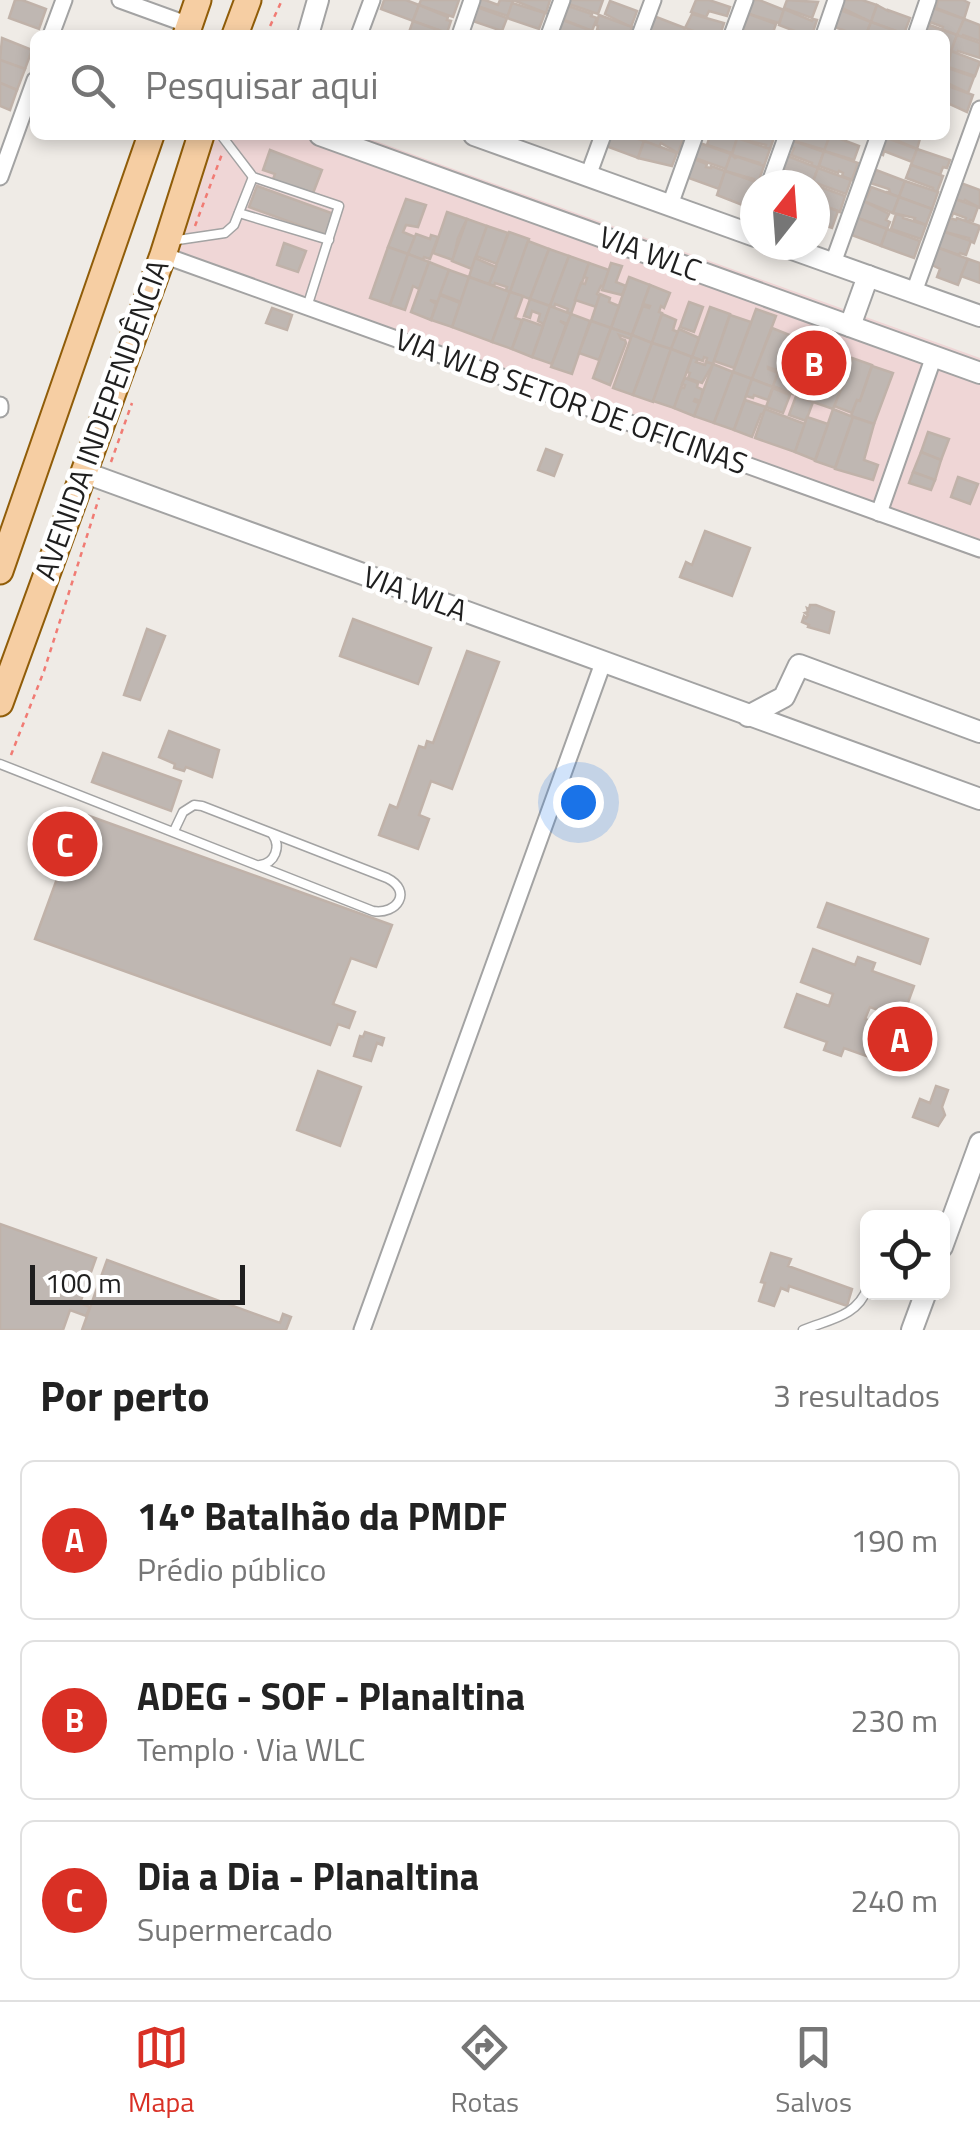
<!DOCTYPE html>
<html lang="pt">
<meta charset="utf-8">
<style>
body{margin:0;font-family:"Titillium Web",sans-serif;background:#f2f2f2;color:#222}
.controls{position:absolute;right:30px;bottom:30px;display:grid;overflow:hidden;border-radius:15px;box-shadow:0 5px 15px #0003}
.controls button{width:90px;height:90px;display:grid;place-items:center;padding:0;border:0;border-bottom:2px solid #e0e0e0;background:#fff;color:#222;font:50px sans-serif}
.compass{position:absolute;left:740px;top:170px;width:90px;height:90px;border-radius:50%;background:#fff;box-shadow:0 5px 15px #0003;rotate:17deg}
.scale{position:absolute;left:30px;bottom:25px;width:215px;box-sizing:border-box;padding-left:10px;border:5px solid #1f1f1f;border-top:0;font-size:28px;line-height:35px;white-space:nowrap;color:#1f1f1f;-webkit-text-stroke:8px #fff;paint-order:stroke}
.you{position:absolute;left:578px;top:802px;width:35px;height:35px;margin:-25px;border:8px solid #fff;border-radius:50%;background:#1a73e8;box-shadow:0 0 0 15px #1a73e833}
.badge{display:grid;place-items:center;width:65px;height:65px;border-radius:50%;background:#d93025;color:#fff;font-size:32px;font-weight:700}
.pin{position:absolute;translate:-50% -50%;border:5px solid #fff;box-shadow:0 2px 10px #0006}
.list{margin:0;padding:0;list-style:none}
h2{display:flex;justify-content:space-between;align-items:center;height:130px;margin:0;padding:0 40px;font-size:42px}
h2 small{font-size:32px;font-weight:400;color:#767676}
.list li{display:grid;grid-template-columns:65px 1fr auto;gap:30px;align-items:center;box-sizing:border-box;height:160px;margin:0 20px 20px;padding:0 20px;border:2px solid #e0e0e0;border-radius:15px}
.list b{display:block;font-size:38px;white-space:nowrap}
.list p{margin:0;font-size:32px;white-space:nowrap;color:#767676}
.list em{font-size:32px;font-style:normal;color:#767676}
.icon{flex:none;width:55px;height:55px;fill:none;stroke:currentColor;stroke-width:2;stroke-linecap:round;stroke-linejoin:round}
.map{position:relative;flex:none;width:980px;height:1330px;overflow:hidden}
.search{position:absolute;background:#fff;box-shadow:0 5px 15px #0003;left:30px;right:30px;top:30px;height:110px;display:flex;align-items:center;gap:25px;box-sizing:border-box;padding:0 35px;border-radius:15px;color:#767676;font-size:38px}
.sheet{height:670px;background:#fff}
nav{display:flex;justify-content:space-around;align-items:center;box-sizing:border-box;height:140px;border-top:2px solid #e0e0e0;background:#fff;font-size:28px;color:#767676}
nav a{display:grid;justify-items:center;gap:5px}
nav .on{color:#d93025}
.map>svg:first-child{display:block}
.commercial{fill:#efd6d6}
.building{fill:#bfb7b2;stroke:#c0b2a9;stroke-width:2.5}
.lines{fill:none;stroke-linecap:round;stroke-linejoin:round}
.service-casing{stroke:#a3a3a3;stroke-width:11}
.minor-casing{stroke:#a3a3a3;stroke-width:19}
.tertiary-casing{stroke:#a3a3a3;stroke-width:24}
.primary-casing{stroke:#905d09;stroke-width:29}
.path{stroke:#f17b74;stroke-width:2.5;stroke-dasharray:5 5;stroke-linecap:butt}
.service{stroke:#fff;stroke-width:8}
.minor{stroke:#fff;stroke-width:15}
.tertiary{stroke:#fff;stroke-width:20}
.primary{stroke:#f6cea3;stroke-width:25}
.labels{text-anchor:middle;stroke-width:9;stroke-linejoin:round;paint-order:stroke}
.street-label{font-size:30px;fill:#1f1f1f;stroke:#fff}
</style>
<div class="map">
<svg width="980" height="1330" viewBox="0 0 980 1330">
<rect width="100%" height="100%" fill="#efebe6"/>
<polygon class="commercial" points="213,135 359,135 980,358 980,559 167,266"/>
<g class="building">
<polygon points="15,0 22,0 46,9 39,29 9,18"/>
<polygon points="384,0 406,0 419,5 413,21 381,9"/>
<polygon points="421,0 459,0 453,17 419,5"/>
<polygon points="475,0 485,0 498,5 500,0 513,1 508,16 477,6"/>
<polygon points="513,0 550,0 546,13"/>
<polygon points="566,0 603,0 598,14 566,3"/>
<polygon points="696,0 709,0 730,7 727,16 709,11 706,17 691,12"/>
<polygon points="751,0 759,0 784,10 779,23 746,13"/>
<polygon points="787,0 818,2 812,18 784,8"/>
<polygon points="841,0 862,0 877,5 871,22 844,9 843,11 838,9"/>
<polygon points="938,0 963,0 969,3 964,19 936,8"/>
<polygon points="610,1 637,11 631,27 605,14"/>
<polygon points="512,3 545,13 539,29 507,18"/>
<polygon points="419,5 448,17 447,20 451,21 447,33 413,21"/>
<polygon points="877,5 888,11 888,10 910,18 904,34 871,22"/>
<polygon points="474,6 507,18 502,31 473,21 472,23 468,22"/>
<polygon points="568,6 592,14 591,16 597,18 592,31 564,20"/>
<polygon points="930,7 964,19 957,35 942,30 943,27 930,22 929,25 924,23"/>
<polygon points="784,9 812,21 813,19 817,20 812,35 805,35 779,25"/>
<polygon points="838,9 871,22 866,35 856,35 832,26"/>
<polygon points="692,14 724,23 720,35 704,35 685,28"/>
<polygon points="749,14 776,24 772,35 756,35 742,30"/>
<polygon points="599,15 632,27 629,35 610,35 597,30 598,26 596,25"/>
<polygon points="651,15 685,28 683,35 659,35 646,32"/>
<polygon points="560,19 592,31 591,35 554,35"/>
<polygon points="964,19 980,25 980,41 963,35 962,37 957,35"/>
<polygon points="413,21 446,33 445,35 408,35"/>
<polygon points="871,22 904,34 904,35 866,35"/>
<polygon points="924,23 957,35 951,51 945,49 945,35 920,35"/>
<polygon points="957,35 980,43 980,58 958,51 957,53 951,51"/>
<polygon points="2,38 32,50 25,69 0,60"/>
<polygon points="951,51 980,62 975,76 948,67"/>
<polygon points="0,60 25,69 17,90 0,83"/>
<polygon points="948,68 974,77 968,93 945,82"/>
<polygon points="0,83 17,90 10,110 0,106"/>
<polygon points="945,85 973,95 967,112 945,102"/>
<polygon points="610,135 627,135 644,141 638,158 606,146"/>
<polygon points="646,135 677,135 684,137 678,153 661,143 659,147 644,141"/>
<polygon points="701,135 728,135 737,139 732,153 707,145 709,139"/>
<polygon points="738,135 775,135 770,149 765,148 766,145 737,138"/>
<polygon points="792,135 830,135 825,150 791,140"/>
<polygon points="830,135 859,146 854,160 824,151"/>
<polygon points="884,135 909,135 913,138 913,135 921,135 917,149"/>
<polygon points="884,137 917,149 912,162 884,151 883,155 878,153"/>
<polygon points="737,138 770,149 764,166 760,165 760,163 732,155"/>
<polygon points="791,140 824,152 818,168 811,165 812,163 791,155 794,148 788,146"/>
<polygon points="644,141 677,153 672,166 638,158"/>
<polygon points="697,142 731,154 726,169 692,157"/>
<polygon points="917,149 950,160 947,168 943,167 940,175 911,165"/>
<polygon points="270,150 322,170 312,196 272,182 275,174 263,170"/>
<polygon points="824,151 858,163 852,180 842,176 843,173 839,171 838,173 819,166"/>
<polygon points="731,154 735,158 738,157 764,166 758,183 753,181 754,179 725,171"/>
<polygon points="785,155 818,168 812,184 785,171 784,174 779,172"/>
<polygon points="691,158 707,164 706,167 711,168 711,166 725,171 719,189 686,177"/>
<polygon points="911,165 943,176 937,192 932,190 933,188 906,178"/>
<polygon points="818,168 851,180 846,194 813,182"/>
<polygon points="876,170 905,181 899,197 886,192 890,192 889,189 867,182 870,174 874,175"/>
<polygon points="725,171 759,183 755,185 755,195 753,201 751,200 750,208 717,195"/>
<polygon points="905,181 938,192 932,209 899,197"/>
<polygon points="958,182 980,190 980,208 965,200 964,202 952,198"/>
<polygon points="815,185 845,196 840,212 815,202"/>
<polygon points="257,186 334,214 326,235 249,207"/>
<polygon points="871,187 899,197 893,213 861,200 863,196 867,197"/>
<polygon points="899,197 932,209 926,225 914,220 915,218 893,213"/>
<polygon points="952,198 978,207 973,221 970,220 969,222 965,221 966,218 953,213 952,216 946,214"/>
<polygon points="406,199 426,205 418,227 406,225 403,232 415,237 408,254 388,247"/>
<polygon points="861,200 889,214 886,220 890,222 887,229 855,217"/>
<polygon points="815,203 838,211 832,228 815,222"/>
<polygon points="447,212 467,219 458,238 453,260 433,253"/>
<polygon points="896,214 903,216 903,218 926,225 921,239 891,229"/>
<polygon points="855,217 887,229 881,246 849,234"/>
<polygon points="950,218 956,220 957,218 980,226 974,243 968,240 969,238 945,232"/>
<polygon points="467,219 487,226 472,269 452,261"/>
<polygon points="487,226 508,233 497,264 476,256"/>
<polygon points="887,229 920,241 914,258 881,246"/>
<polygon points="942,231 971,241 966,255 960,253 959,255 936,247"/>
<polygon points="509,232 529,239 510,292 506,290 507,287 495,283 494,286 489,284"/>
<polygon points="416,234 430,239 431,235 438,237 430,259 424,257 423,260 408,254"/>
<polygon points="528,241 549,249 530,299 510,292"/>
<polygon points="284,243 306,251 298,272 277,265"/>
<polygon points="388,247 408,254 390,305 370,298"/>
<polygon points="936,247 968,259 958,285 937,277 940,269 930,264"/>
<polygon points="549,249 569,256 550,306 530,299"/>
<polygon points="408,254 429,262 419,289 413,286 405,310 390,305"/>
<polygon points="569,256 589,263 571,314 567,312 568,309 555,304 554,308 550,306"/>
<polygon points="475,258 496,267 489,284 469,277"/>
<polygon points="968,259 980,263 980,283 961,276"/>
<polygon points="429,262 449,270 438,302 430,300 436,304 431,320 411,312"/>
<polygon points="589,263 609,270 603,287 601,286 597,294 600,296 596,307 575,300 581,283 585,284 587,278 584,277"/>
<polygon points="611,263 622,266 616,282 626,286 622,295 602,290"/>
<polygon points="449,270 469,277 461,302 440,294"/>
<polygon points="469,277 510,292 492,342 452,327"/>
<polygon points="629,277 650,285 632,335 611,328"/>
<polygon points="650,285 670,293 664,308 661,306 659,312 662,313 652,343 632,335 643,306 649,308 650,306 643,304"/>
<polygon points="510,292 523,296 515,318 522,320 512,349 492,342"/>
<polygon points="600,294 610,298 609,302 619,306 611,328 591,321"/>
<polygon points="440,295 460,303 452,327 431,320"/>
<polygon points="530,299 550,306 544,324 538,321 540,314 532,311 530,318 524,316"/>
<polygon points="689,302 703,307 694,332 680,327"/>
<polygon points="550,306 571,314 567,324 560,321 566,325 552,364 532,357"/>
<polygon points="710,307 730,314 713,364 706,362 707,358 704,357 703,361 692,357"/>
<polygon points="272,308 292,315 287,330 266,323"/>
<polygon points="756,309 776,316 752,379 733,372"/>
<polygon points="571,314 590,321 572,374 551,367"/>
<polygon points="662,314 676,320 673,330 678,332 671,349 652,343"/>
<polygon points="730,315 751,322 734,368 714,361"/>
<polygon points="523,319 543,326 532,357 512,349"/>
<polygon points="591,321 611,328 599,360 579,353"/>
<polygon points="611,328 632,335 631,339 619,335 621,339 625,340 626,343 610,385 593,378"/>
<polygon points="772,328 792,336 779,371 768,367 768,369 778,373 773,387 752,379"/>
<polygon points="679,329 699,338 692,357 671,349"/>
<polygon points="632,335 652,343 633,395 613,388"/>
<polygon points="792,336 812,343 800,377 789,373 788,376 798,380 793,394 773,386"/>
<polygon points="652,343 671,349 653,402 633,395"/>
<polygon points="812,345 830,354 822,379 810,375 813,366 805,364"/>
<polygon points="671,349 692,357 674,408 653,401"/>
<polygon points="692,357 698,359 696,362 705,365 706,362 713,364 702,383 688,378 690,373 687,372"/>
<polygon points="852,358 872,365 860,401 857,400 852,413 834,406"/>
<polygon points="713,364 733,372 714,423 694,416"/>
<polygon points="872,366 893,373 874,424 851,416 857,400 860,401"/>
<polygon points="733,372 752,379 734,430 714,423"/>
<polygon points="685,378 698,383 697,387 703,390 700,401 695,399 694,401 699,403 694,416 674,408 681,388 684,388 685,385 682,384"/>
<polygon points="752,379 773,387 768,400 754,395 753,398 746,396"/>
<polygon points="822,379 842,387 833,409 813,402"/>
<polygon points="773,388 790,395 783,413 766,407"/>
<polygon points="796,396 813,402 806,421 789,415"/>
<polygon points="745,400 766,407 763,414 761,414 752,437 734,430"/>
<polygon points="765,409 805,424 795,452 755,438"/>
<polygon points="833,409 853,417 835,468 815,461"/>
<polygon points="807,417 828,424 815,460 795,452"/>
<polygon points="853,417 874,424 864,460 878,465 873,480 835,469"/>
<polygon points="928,432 949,439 941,460 921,452"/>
<polygon points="546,449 562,455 554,476 538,470"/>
<polygon points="921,452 941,460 935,480 913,472"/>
<polygon points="913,472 935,480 931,490 909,483"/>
<polygon points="958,477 978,484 970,504 951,497"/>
<polygon points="705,531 750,548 732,596 680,577 686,562 692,565"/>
<polygon points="810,605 816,605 834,612 829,633 808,627 809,625 802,622 804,616 806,618 808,615 805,613 808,612 807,608 809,609"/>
<polygon points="353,619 431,648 418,684 340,656"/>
<polygon points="147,629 165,636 140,700 124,695"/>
<polygon points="467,651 499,662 452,789 431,781 419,815 429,819 418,849 379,835 390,805 397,808 419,746 425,748 427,741 433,743"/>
<polygon points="169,731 219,750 212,777 186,767 184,771 174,768 175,764 159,757"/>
<polygon points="103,753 181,781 171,811 92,782"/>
<polygon points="81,813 392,925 376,967 351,958 333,1004 355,1012 349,1028 338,1024 330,1045 35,939"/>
<polygon points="827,903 928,939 920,964 818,927"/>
<polygon points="813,949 855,965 858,957 875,963 872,971 914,986 902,1019 870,1007 865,1019 898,1031 886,1063 844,1048 841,1056 824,1050 827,1042 785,1027 797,994 829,1006 833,994 801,982"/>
<polygon points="365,1032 384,1038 382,1045 377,1043 371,1061 354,1056 360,1036 363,1037"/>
<polygon points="318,1071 361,1087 340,1146 297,1130"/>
<polygon points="936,1086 948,1090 942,1107 945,1115 938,1126 913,1117 920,1099 930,1103"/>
<polygon points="0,1224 96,1258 80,1303 90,1307 86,1316 70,1310 63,1330 0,1330"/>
<polygon points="771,1253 791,1259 788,1266 852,1289 847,1306 789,1286 788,1291 781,1288 774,1306 759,1301 765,1283 761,1282"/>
<polygon points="107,1260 280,1323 283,1314 291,1317 286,1330 82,1330"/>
</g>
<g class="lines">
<defs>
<g id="service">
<polyline points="221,135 253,177 339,206 307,307"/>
<polyline points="239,213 329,240"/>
<polyline points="171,241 225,233 234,225 253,177"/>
<path d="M0,764L373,911C397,915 413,891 387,878L202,806L194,805L183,812L174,831"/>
<path d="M260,865C275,863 281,847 273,835"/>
<path d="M803,1330C830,1319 857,1317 868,1287"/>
</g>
<g id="minor">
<polyline points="120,0 189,25"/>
<polyline points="51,35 64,0"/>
<polyline points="359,35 372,0"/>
<polyline points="460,35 472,0"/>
<polyline points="549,35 562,0"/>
<polyline points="640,35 653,0"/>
<polyline points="732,35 745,0"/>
<polyline points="824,35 836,0"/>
<polyline points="916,35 928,0"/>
<polyline points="588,176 603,135"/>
<polyline points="0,177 35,80"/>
<polyline points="769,185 787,135"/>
<polyline points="670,205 695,135"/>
<polyline points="163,255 980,549"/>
<polyline points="833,263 879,135"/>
<polyline points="914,292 980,109"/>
<polyline points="0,405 0,409"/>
<polyline points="879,513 934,356"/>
<polyline points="362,1330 603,663"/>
</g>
<g id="tertiary">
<polyline points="308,35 318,0"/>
<polyline points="320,135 980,373"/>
<polyline points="474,135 755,236"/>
<polyline points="781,245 980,316"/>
<polyline points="850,326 868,276"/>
<polyline points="83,472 980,799"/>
<polyline points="748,716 784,697 799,665 980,732"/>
<polyline points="942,1247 980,1143"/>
<polyline points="912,1330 926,1292"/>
</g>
<g id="primary">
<polyline points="186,35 198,0"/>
<polyline points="235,35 248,0"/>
<polyline points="0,571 151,135"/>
<polyline points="0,703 163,255 201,135"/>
</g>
</defs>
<use href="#service" class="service-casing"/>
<use href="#minor" class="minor-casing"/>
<use href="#tertiary" class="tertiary-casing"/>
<use href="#primary" class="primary-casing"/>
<g class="path">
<polyline points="266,35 282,0"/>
<polyline points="195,226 222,154"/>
<polyline points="111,462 132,403"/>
<polyline points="11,755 44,671 99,498"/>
</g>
<use href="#service" class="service"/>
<use href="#minor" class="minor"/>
<use href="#tertiary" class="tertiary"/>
<use href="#primary" class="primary"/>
</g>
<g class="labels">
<g class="street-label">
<text transform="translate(650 254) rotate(20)" y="10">VIA WLC</text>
<text transform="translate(571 402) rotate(20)" y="10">VIA WLB SETOR DE OFICINAS</text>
<text transform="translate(102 420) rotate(-70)" y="10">AVENIDA INDEPENDÊNCIA</text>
<text transform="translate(415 594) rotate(20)" y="10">VIA WLA</text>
</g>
</g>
</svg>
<div class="controls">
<button><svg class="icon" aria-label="locate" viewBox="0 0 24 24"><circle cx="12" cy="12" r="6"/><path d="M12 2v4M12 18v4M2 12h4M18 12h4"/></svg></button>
</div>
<svg class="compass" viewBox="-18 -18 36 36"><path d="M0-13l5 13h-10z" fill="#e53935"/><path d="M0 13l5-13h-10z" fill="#767676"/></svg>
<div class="scale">100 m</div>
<div class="you"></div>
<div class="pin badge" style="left:900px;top:1039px">A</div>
<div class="pin badge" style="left:814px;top:363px">B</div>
<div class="pin badge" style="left:65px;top:844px">C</div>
<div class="search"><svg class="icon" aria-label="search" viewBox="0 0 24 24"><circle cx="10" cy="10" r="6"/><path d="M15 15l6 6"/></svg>Pesquisar aqui</div>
</div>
<section class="sheet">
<h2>Por perto<small>3 resultados</small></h2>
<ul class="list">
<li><span class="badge">A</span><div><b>14º Batalhão da PMDF</b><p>Prédio público</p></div><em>190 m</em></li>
<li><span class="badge">B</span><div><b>ADEG - SOF - Planaltina</b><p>Templo · Via WLC</p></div><em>230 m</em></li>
<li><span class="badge">C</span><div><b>Dia a Dia - Planaltina</b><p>Supermercado</p></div><em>240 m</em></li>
</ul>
</section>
<nav>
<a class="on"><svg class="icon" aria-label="map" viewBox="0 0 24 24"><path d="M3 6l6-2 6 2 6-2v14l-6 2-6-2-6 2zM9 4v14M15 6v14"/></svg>Mapa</a>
<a><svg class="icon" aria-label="directions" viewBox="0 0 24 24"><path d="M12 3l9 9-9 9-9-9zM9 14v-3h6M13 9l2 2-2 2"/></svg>Rotas</a>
<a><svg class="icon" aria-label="saved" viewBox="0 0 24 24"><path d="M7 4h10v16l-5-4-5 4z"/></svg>Salvos</a>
</nav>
